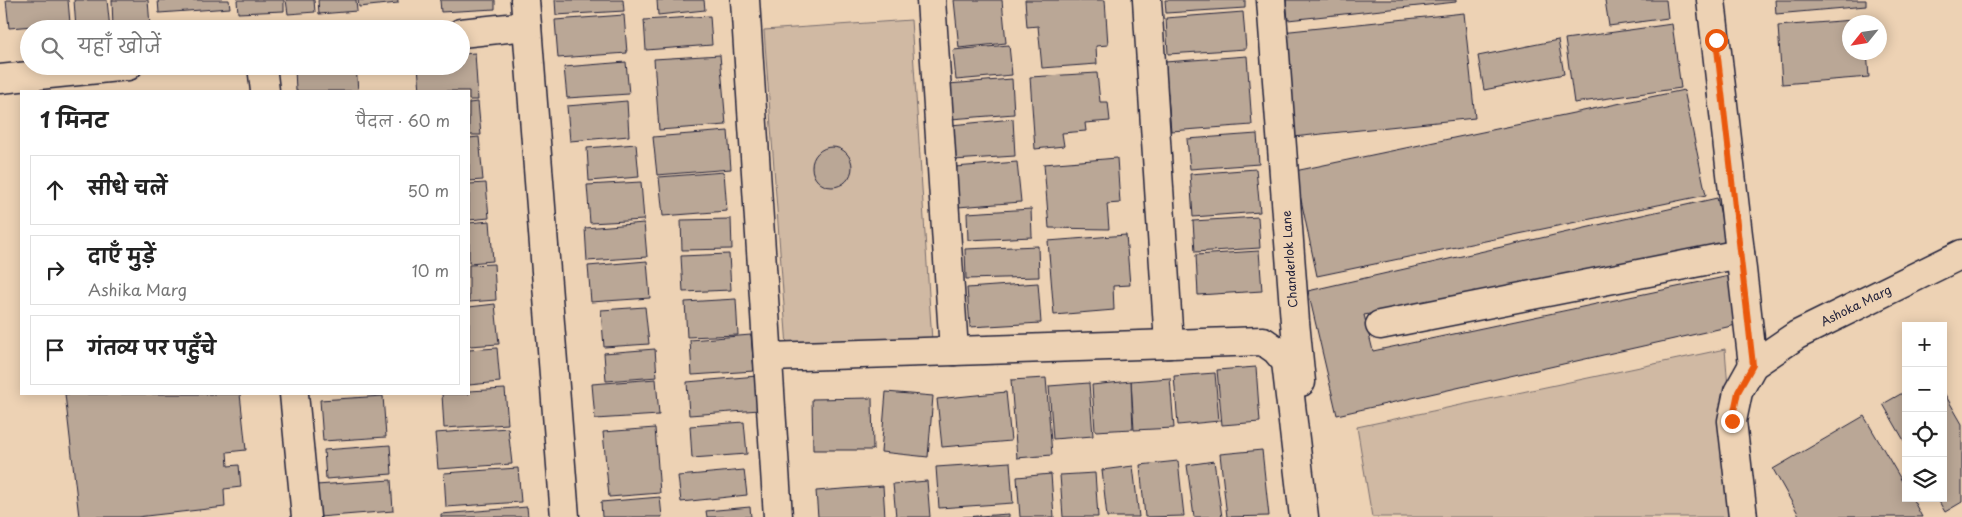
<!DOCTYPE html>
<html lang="hi">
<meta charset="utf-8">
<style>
body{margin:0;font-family:"Playpen Sans","Playpen Sans Deva",sans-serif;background:#f6f6f6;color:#222}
.controls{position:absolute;right:15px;bottom:15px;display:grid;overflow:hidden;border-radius:0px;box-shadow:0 2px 12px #0003}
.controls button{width:45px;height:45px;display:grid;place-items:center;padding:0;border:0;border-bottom:1px solid #e0e0e0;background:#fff;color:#222;font:25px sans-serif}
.compass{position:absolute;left:1842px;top:15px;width:45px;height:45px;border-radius:50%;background:#fff;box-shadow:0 2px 12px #0003;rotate:240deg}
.stop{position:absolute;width:15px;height:15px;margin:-11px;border:4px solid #ea580c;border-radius:50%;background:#fff}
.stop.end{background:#ea580c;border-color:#fff;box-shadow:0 1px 5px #0008}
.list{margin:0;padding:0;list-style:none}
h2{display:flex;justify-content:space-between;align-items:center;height:65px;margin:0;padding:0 20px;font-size:21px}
h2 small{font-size:16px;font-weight:400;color:#767676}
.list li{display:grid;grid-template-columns:32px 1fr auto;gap:15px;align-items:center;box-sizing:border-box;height:70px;margin:0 10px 10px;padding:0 10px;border:1px solid #e0e0e0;border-radius:0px}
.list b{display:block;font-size:19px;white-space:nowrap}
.list p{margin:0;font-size:16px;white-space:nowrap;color:#767676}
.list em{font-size:16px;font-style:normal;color:#767676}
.icon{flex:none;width:28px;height:28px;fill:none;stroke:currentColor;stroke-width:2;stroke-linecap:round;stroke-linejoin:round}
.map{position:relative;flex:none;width:1962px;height:517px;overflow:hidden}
.search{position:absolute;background:#fff;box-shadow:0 2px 12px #0003;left:20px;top:20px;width:450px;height:55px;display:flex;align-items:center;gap:12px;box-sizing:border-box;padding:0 18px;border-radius:28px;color:#767676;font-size:19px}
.panel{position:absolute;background:#fff;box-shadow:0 2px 12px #0003;left:20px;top:90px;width:450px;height:305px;border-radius:0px}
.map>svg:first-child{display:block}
.green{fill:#d0b9a3;stroke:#796e6f}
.building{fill:#baa796;stroke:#22223b}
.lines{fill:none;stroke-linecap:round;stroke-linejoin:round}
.minor-casing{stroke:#22223b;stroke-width:31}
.minor{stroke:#edd2b4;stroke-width:28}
.route{stroke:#ea580c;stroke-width:6}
.labels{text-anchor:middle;stroke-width:4;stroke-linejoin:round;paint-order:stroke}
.street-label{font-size:12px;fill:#22223b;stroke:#edd2b4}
</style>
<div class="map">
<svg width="1962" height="517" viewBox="0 0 1962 517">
<rect width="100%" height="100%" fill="#edd2b4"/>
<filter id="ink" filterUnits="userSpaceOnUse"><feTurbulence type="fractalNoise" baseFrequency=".02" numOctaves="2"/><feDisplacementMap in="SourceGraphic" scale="10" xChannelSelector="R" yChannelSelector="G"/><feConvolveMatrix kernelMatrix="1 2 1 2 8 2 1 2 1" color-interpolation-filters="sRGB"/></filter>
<g filter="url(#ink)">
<g class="green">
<polygon points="911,20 932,341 787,347 764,30"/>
<polygon points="1725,349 1738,517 1372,517 1357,427"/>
</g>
<g class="building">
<polygon points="6,0 68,0 70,23 9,28"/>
<polygon points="74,0 107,0 110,29 76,29"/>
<polygon points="112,0 148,0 150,26 113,28"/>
<polygon points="158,0 229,0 230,8 159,13"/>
<polygon points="237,0 284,0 284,11 238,13"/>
<polygon points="286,0 314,0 315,12 288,14"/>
<polygon points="318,0 356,0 357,11 319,14"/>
<polygon points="358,0 398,0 398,3 359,7"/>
<polygon points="440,0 495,0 495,9 441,12"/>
<polygon points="555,0 623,0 624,11 556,15"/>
<polygon points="657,0 704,0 705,10 658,15"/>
<polygon points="954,0 1002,0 1006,43 959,48"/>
<polygon points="1025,0 1105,0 1108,45 1096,46 1097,64 1042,68 1038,26 1027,27"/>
<polygon points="1165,0 1245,0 1245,8 1166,13"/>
<polygon points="1286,0 1456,0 1456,2 1288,20"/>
<polygon points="1605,0 1666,0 1668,18 1609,26"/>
<polygon points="1775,0 1866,0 1866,6 1776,14"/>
<polygon points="1243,12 1246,49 1168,54 1166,18"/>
<polygon points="1464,13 1475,118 1293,137 1281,32"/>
<polygon points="624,15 627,53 558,58 555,20"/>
<polygon points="710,16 712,45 646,50 644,20"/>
<polygon points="1865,19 1865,22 1850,22 1850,52 1867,52 1869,77 1782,84 1778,26"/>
<polygon points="1672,24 1681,88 1574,103 1565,39"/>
<polygon points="1558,40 1564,74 1484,90 1478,56"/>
<polygon points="1009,45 1012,75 956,80 953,50"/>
<polygon points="475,53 478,100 469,100 469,91 420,91 418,66 461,66 461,54"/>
<polygon points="720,55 726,125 659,130 654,59"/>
<polygon points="1247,56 1252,125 1171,131 1165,62"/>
<polygon points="626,62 629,94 567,98 564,67"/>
<polygon points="325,66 356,66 358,91 296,91 295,68"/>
<polygon points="1097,73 1100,102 1108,102 1110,121 1085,123 1086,131 1062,133 1064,146 1035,149 1030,77"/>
<polygon points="1012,79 1014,114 951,119 948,84"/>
<polygon points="1684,90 1706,195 1317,276 1295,171"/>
<polygon points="627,101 629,136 570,141 567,106"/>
<polygon points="478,102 481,135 469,135 469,103"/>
<polygon points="1013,119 1015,156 954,160 951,125"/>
<polygon points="728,131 731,169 657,175 653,137"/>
<polygon points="1257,134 1259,164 1190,169 1187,139"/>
<polygon points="479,137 483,180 469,181 469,138"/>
<polygon points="636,144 639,177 589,181 587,148"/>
<circle cx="832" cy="167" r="20"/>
<polygon points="1117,158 1120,203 1107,204 1109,229 1049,228 1044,164"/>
<polygon points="1017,162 1021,202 958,207 955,167"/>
<polygon points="1256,169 1260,212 1193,217 1190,174"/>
<polygon points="724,172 727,211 663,216 659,177"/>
<polygon points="641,182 644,220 590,223 587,185"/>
<polygon points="486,183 489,218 469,220 469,184"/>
<polygon points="1717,198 1728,246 1364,315 1373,351 1734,275 1745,323 1337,415 1308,291"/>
<polygon points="1031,209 1032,237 968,240 967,213"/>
<polygon points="1258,217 1260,248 1195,252 1193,221"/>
<polygon points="731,219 732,249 682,250 681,220"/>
<polygon points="490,221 493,261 469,263 469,223"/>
<polygon points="644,223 647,257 587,261 585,228"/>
<polygon points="1126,235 1130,285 1113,286 1114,310 1054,315 1048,241"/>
<polygon points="1038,246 1039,277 966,279 965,249"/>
<polygon points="1259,251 1262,291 1198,295 1196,255"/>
<polygon points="729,254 731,290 683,292 681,256"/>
<polygon points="647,261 650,298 591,302 588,266"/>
<polygon points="494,264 496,300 469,302 469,265"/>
<polygon points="1038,283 1041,323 970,327 967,288"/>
<polygon points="736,299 738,335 687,337 685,302"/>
<polygon points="495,304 499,344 469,346 469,307"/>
<polygon points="645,307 649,344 604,347 601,310"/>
<polygon points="751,335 754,371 692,375 690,340"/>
<polygon points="497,348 500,382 469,385 469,350"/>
<polygon points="655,349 657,377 606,381 604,353"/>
<polygon points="1256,367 1260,422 1222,425 1217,370"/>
<polygon points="1215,373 1219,421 1178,425 1174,376"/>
<polygon points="757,376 760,410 689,415 687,382"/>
<polygon points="1046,378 1052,455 1017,458 1011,380"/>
<polygon points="1170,378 1174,428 1134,430 1131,381"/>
<polygon points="656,379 659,415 595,419 592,384"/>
<polygon points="1131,381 1133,429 1095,431 1092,385"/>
<polygon points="1089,383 1093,436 1053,439 1049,386"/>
<polygon points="505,389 508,424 444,428 442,394 469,394 469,391"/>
<polygon points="1906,391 1906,444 1883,404"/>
<polygon points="1943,391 1962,424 1962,502 1945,512 1937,498 1943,498"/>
<polygon points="886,392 933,396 928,457 881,452"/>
<polygon points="1006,392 1011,441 942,447 937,399"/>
<polygon points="65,394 240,394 246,450 227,452 228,466 239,465 241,487 224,489 225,507 137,517 79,517"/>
<polygon points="383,396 386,437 323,441 320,400"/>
<polygon points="872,398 873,450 813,450 812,399"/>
<polygon points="1864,416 1906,488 1906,498 1912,498 1922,517 1800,517 1773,469"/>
<polygon points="744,422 747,454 692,458 690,426"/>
<polygon points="508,428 512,464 438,469 435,433"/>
<polygon points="655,428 660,493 609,497 603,432"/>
<polygon points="390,445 392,474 326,479 324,450"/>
<polygon points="1262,450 1269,516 1227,517 1220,454"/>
<polygon points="1178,461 1184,516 1145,517 1140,465"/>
<polygon points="1214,461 1222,517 1194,517 1187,465"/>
<polygon points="1010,462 1013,503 939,508 936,467"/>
<polygon points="1133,466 1139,517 1107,517 1102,470"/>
<polygon points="518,468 521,502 446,507 444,473"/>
<polygon points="744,470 747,495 681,502 678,476"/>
<polygon points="1095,473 1098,517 1063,517 1060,475"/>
<polygon points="1051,474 1054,517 1020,517 1017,477"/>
<polygon points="391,480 393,511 319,517 316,485"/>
<polygon points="927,481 930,517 896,517 893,484"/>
<polygon points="883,486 885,517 818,517 816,491"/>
<polygon points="660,497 662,517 602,517 601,502"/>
<polygon points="527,507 528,517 441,517 441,514"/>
<polygon points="750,507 751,517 707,517 706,511"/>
<polygon points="1009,514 1009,517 963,517"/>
</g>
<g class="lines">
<defs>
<g id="minor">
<polyline points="525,0 565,517"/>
<polyline points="745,0 778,517"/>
<polyline points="931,0 954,351"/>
<polyline points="1147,0 1169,344"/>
<polyline points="1271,0 1295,322 1301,382"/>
<polyline points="1711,0 1753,365"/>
<polyline points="461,33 527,26"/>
<polyline points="262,66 265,91"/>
<polyline points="0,79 128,66"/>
<polyline points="1380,325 1740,254"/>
<polyline points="769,357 1263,341 1276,350 1286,362 1304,517"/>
<polyline points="294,394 306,517"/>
<polyline points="1743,517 1732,421 1738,392 1753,365 1797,335 1962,254"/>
</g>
</defs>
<use href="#minor" class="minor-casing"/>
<use href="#minor" class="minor"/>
</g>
</g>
<g class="lines" filter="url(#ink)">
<polyline class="route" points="1716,40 1753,365 1738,392 1732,421"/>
</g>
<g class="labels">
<g class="street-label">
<text transform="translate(1290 259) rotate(-94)" y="4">Chanderlok Lane</text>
<text transform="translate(1856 306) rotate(-26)" y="4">Ashoka Marg</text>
</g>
</g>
</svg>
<div class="controls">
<button>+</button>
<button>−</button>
<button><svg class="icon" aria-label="locate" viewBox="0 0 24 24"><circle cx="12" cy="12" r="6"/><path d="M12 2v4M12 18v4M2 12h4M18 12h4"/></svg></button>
<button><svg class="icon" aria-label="layers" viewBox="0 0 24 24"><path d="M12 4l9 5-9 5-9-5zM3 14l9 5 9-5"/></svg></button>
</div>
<svg class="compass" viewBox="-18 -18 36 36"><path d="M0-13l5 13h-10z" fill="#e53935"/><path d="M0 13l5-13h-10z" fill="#767676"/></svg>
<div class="stop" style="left:1716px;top:40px"></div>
<div class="stop end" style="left:1732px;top:421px"></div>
<div class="search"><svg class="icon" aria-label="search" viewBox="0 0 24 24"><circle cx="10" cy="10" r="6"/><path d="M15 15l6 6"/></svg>यहाँ खोजें</div>
<section class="panel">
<h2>1 मिनट<small>पैदल · 60 m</small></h2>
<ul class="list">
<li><svg class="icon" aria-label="ahead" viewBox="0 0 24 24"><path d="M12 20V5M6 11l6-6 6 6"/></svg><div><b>सीधे चलें</b></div><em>50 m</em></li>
<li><svg class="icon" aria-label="right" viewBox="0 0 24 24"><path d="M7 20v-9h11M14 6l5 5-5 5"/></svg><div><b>दाएँ मुड़ें</b><p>Ashika Marg</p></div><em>10 m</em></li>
<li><svg class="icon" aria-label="arrive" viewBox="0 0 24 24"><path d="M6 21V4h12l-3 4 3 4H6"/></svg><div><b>गंतव्य पर पहुँचे</b></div></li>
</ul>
</section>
</div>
